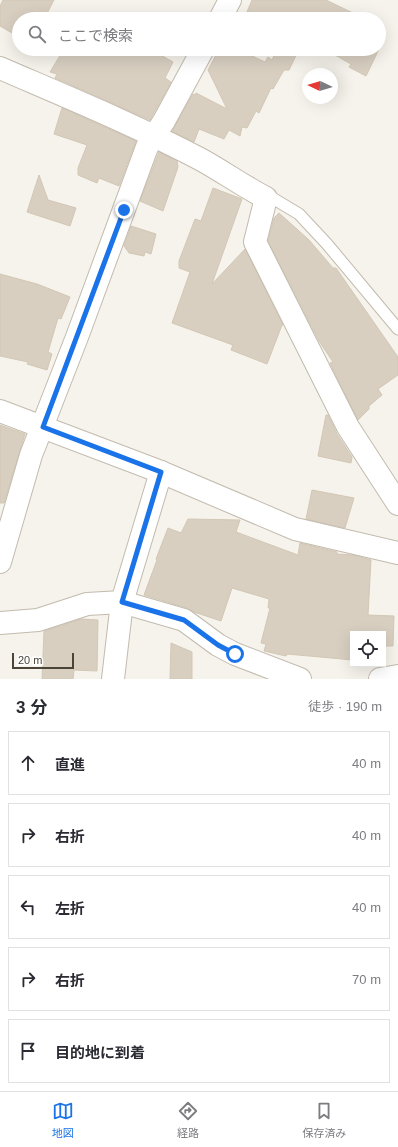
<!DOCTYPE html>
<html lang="ja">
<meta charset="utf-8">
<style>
body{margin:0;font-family:Helvetica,"Noto Sans JP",sans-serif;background:#f7f7f7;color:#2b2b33}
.controls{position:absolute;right:12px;bottom:12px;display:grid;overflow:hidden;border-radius:0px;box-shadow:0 4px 16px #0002}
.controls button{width:36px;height:36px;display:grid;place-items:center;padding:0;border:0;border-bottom:1px solid #e1e1e2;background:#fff;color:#2b2b33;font:20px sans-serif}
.compass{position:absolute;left:302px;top:68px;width:36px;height:36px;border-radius:50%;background:#fff;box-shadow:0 4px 16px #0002;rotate:274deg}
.scale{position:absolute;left:12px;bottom:10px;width:62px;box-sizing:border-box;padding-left:4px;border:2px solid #4b4439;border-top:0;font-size:11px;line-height:14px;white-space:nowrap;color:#4b4439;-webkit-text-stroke:3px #fff;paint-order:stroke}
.stop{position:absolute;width:12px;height:12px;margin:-9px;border:3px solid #1a73e8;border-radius:50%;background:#fff}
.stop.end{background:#1a73e8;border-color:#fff;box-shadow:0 1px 4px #0008}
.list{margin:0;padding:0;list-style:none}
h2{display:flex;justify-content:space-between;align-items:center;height:52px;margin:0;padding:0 16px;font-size:17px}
h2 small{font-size:13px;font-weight:400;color:#7c7c81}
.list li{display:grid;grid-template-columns:26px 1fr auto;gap:12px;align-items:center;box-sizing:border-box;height:64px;margin:0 8px 8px;padding:0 8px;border:1px solid #e1e1e2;border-radius:0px}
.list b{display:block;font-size:15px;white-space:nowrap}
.list em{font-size:13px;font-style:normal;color:#7c7c81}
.icon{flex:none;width:22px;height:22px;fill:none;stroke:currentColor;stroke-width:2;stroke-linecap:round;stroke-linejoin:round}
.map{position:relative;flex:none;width:398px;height:679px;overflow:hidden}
.search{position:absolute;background:#fff;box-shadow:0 4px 16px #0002;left:12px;right:12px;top:12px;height:44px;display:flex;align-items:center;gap:10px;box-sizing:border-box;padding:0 14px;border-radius:22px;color:#7c7c81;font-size:15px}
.sheet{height:412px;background:#fff}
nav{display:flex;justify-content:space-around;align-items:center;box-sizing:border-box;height:56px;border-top:1px solid #e1e1e2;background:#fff;font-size:11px;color:#7c7c81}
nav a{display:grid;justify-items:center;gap:2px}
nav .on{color:#1a73e8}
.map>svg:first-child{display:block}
.building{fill:#d8cfc1;stroke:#d3c7b4}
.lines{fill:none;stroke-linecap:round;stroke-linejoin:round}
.lane-casing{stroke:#c2bbae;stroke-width:13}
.street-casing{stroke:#c2bbae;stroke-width:24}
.lane{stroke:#fff;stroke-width:11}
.street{stroke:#fff;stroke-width:22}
.route{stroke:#1a73e8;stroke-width:5}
</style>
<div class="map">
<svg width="398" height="679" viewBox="0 0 398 679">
<rect width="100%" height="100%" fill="#f6f3ec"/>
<g class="building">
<polygon points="3,0 54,0 44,19 19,19 19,37 0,26 0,6"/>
<polygon points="252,0 326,0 353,13 350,19 244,19"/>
<polygon points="64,49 150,49 173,62 165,78 171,82 150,120 55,78 57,74 50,72"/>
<polygon points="219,49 237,49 265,62 268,57 272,60 277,49 299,49 289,70 284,70 273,89 271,88 259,113 256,111 247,128 242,127 240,136 229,130 224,139 199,129 194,142 172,131 193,94 195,95 196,93 227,109 208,70"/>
<polygon points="324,49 379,49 366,76 349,67 351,64"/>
<polygon points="62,108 136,141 119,186 99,178 97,183 78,175 78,168 87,145 54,134"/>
<polygon points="159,152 177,161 178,167 163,211 140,201"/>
<polygon points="39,175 48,200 76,208 70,226 27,212"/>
<polygon points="213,188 242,199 212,284 245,249 283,325 282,325 267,364 231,350 233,345 172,323 190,272 179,268 179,261 195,219 201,221"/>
<polygon points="279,213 309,240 333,268 336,268 398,357 398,375 378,389 382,395 369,406 369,409 358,420 330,363 333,362 319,341 268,241 274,218"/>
<polygon points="131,226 156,234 151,254 145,252 144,256 129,253 124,246"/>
<polygon points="0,274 37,284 70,297 61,319 58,318 48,352 52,354 47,370 27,364 28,362 0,356"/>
<polygon points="326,415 328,415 337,434 352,457 351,463 318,456"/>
<polygon points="0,425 25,434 4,503 0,503"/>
<polygon points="312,490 354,498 345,528 306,519"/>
<polygon points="188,519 240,520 236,532 298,555 300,543 337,552 337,554 353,555 371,560 368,615 394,616 393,646 383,646 383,634 353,634 353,660 287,654 286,656 264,651 266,644 261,643 270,608 268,608 269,599 232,588 221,621 194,612 187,608 144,595 157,560 156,559 168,528 181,533"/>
<polygon points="81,619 98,620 97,671 74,670 73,679 42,679 44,631"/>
<polygon points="171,643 192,652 192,679 170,679"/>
</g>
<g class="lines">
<defs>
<polyline id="lane" points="266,198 274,199 299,214 327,244 398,329"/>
<g id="street">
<polyline points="220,19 230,0"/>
<path d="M0,68C67,97 135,125 200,159C222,171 243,186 266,198L255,242L348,427L398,504"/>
<polyline points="0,411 161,472 295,529 398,553"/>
<polyline points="0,562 31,455 77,337 147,147 164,121 203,49"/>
<polyline points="0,623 38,620 87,604 122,602 184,620 218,645 235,654 300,679"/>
<polyline points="113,679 122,602 161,472"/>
<polyline points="380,679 398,676"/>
</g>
</defs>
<use href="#lane" class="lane-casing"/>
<use href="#street" class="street-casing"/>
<use href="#lane" class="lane"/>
<use href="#street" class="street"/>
</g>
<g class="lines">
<polyline class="route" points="124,210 43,427 161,472 122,602 184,620 218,645 235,654"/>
</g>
</svg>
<div class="controls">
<button><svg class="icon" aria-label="locate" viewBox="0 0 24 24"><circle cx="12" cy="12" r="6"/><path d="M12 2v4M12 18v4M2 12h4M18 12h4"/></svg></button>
</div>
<svg class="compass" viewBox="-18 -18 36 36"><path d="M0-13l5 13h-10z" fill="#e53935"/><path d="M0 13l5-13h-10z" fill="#7c7c81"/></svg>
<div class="scale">20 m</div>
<div class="stop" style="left:235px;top:654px"></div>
<div class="stop end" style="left:124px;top:210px"></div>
<div class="search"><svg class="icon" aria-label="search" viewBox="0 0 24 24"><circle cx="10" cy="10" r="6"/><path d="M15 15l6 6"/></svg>ここで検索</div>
</div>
<section class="sheet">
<h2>3 分<small>徒歩 · 190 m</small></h2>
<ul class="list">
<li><svg class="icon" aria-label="ahead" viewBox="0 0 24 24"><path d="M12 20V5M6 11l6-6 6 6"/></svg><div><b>直進</b></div><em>40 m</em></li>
<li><svg class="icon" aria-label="right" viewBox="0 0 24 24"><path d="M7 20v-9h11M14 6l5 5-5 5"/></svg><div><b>右折</b></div><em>40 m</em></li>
<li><svg class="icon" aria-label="left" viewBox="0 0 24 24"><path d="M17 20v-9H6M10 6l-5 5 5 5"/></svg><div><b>左折</b></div><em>40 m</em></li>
<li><svg class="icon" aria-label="right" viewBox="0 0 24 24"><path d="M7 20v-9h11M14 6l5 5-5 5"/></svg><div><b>右折</b></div><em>70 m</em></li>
<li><svg class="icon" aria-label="arrive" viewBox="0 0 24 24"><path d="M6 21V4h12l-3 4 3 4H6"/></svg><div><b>目的地に到着</b></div></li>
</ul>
</section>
<nav>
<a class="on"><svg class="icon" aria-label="map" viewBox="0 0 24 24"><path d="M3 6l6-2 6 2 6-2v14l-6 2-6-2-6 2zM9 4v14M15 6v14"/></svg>地図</a>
<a><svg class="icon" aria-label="directions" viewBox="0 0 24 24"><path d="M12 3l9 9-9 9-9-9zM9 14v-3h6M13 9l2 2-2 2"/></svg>経路</a>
<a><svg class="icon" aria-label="saved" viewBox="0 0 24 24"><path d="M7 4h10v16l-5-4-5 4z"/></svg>保存済み</a>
</nav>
